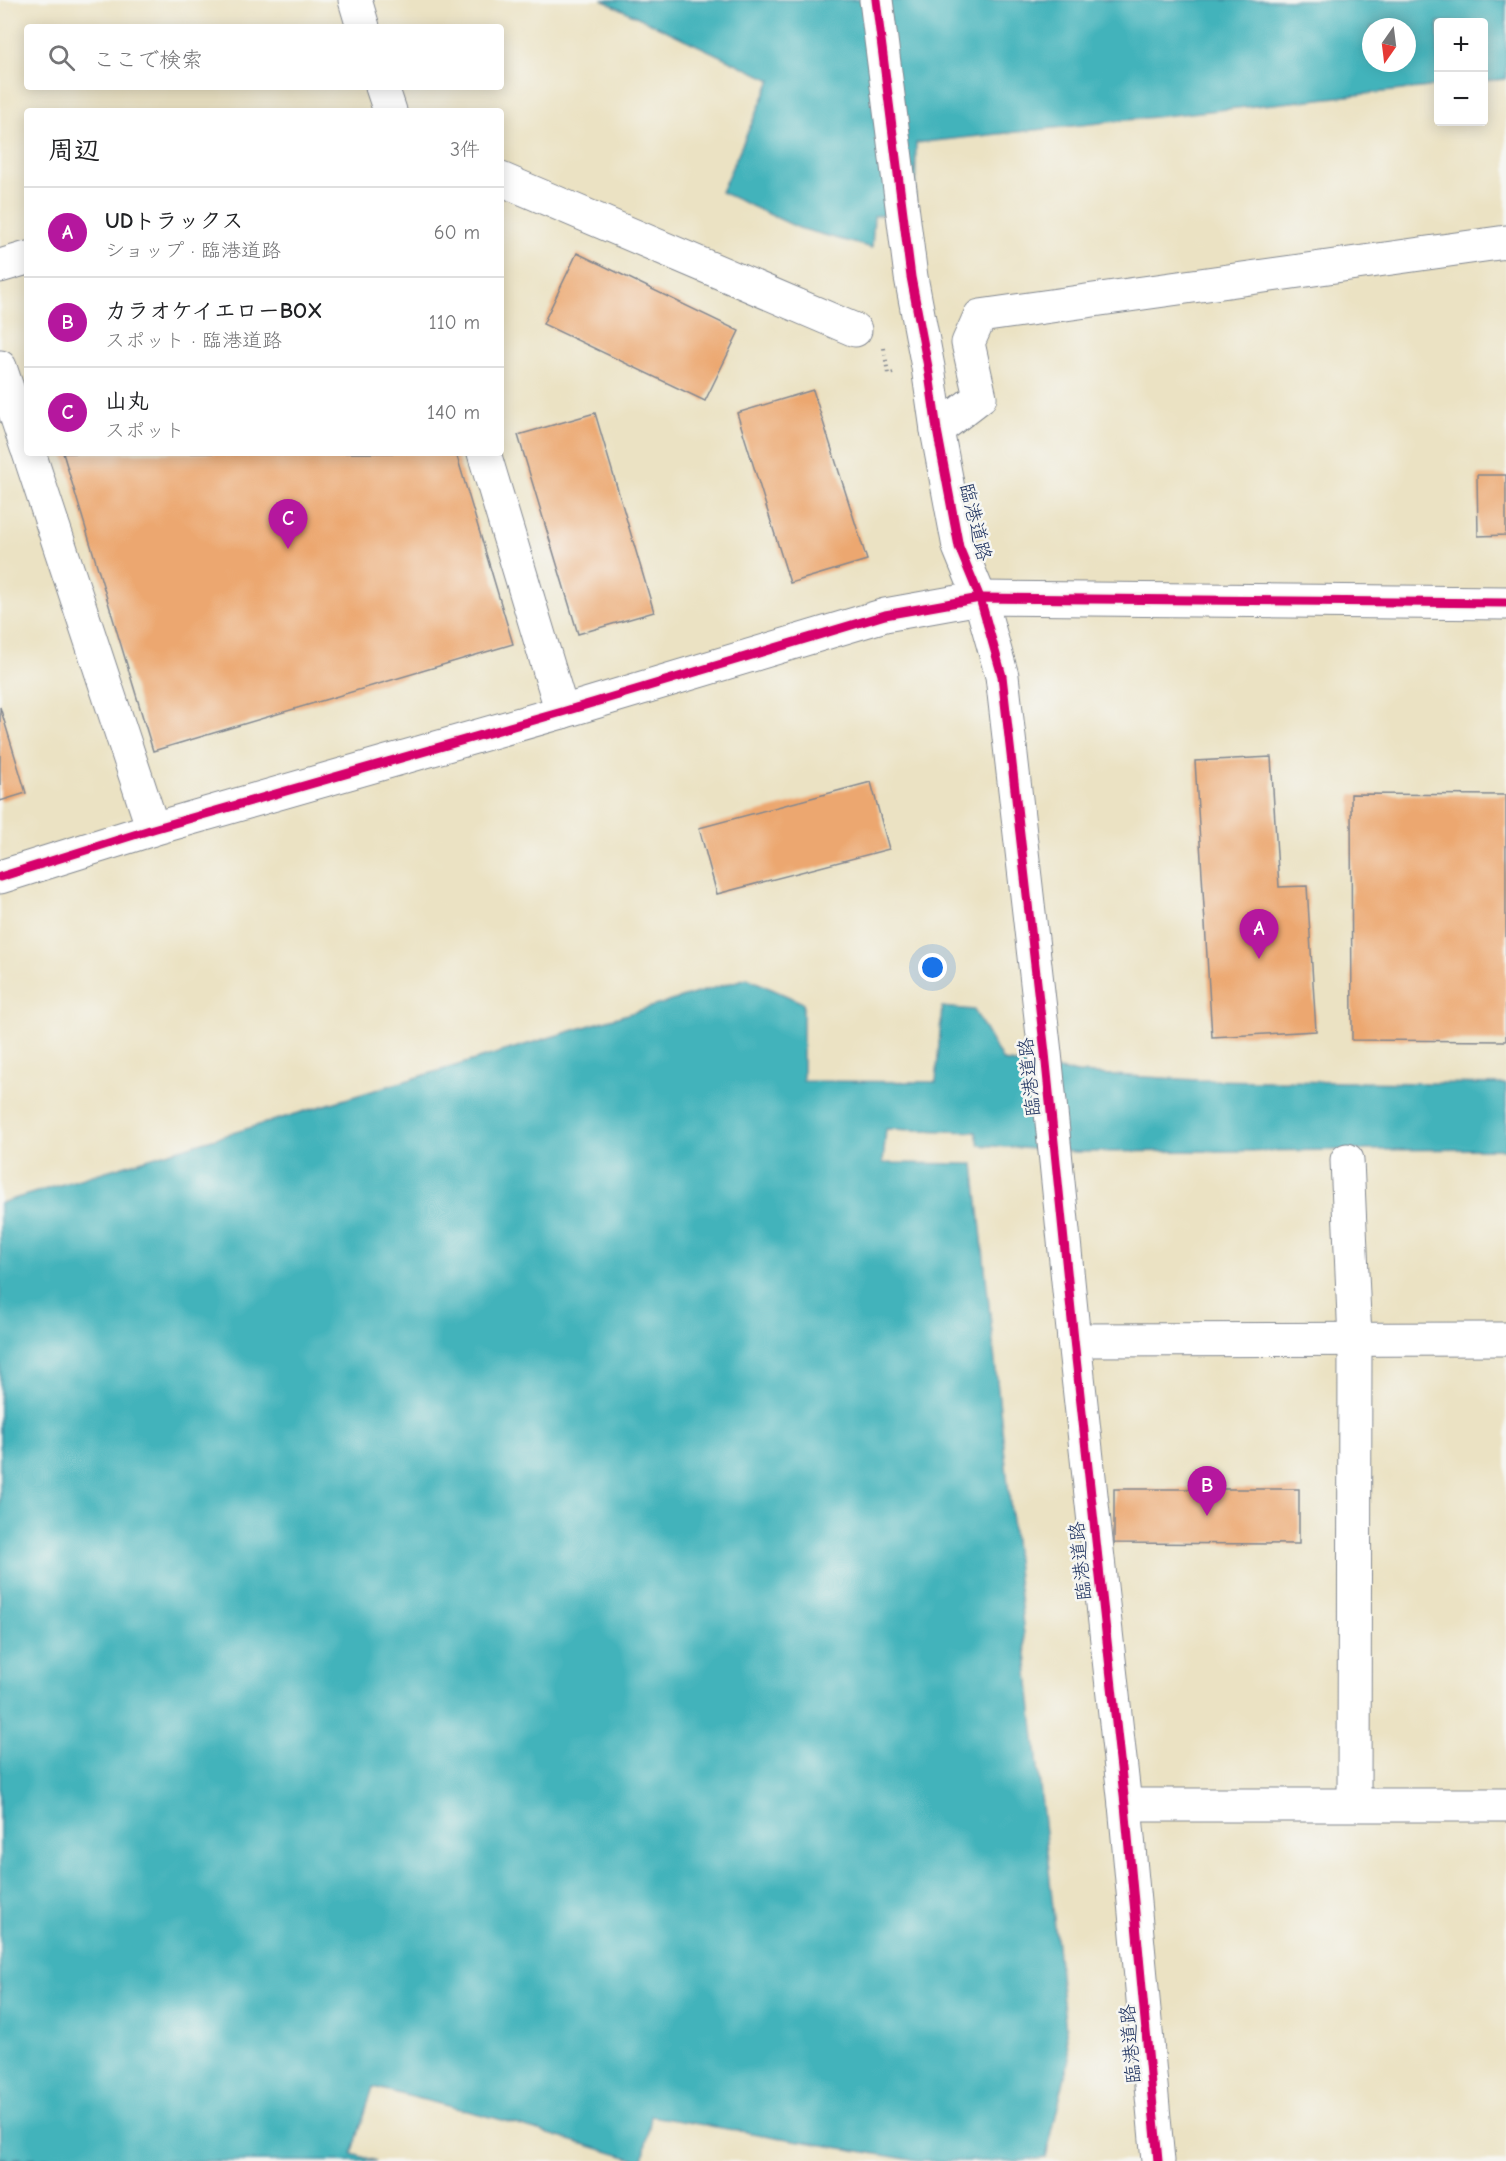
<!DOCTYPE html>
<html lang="ja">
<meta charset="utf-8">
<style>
body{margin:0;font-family:"Comic Neue","Klee One",sans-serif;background:#f6f6f6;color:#202124}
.controls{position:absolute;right:18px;top:18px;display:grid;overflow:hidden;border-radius:6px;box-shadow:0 3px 15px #0003}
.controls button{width:54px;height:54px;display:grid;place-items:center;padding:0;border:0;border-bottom:2px solid #e0e0e0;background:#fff;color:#202124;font:30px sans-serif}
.compass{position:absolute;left:1362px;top:18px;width:54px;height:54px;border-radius:50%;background:#fff;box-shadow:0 3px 15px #0003;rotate:194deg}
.you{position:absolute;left:933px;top:968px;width:21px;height:21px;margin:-15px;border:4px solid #fff;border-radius:50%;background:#1a73e8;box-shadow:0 0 0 9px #1a73e833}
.badge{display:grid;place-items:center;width:39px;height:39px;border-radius:50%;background:#b5179e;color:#fff;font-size:20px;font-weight:700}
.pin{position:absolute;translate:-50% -50px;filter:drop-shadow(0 2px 3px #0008)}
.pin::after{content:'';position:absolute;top:32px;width:21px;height:18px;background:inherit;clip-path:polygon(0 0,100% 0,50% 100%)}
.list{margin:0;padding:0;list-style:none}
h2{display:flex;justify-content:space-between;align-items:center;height:78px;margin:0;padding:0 24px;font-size:26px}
h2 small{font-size:20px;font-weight:400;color:#757577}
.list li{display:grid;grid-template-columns:39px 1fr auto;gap:18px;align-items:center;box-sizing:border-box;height:90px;padding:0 24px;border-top:2px solid #e0e0e0}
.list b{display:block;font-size:22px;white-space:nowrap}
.list p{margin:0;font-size:20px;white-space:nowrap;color:#757577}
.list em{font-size:20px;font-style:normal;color:#757577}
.icon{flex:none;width:33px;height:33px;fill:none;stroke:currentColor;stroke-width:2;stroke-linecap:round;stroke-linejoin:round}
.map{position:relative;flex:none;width:1506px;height:2161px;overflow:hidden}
.search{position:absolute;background:#fff;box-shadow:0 3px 15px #0003;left:24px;top:24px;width:480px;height:66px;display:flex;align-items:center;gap:15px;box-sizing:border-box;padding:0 21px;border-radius:6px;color:#757577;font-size:22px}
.panel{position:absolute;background:#fff;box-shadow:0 3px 15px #0003;left:24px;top:108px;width:480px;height:348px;border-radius:6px}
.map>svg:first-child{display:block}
.water{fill:#43b3bb;stroke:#2f718c;stroke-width:1.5;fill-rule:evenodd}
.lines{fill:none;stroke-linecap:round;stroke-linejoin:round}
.ferry{stroke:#295d7f;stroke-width:1.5;stroke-dasharray:8 6;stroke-linecap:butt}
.building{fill:#eca770}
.minor-casing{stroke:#838890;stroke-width:35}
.tertiary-casing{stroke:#838890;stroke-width:35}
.path{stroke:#838890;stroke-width:4;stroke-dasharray:1.5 4.5;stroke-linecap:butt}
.minor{stroke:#fff;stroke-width:33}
.tertiary{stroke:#fff;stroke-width:33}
.cycleway-casing{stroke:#f6f6f2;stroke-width:13}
.cycleway{stroke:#d6006c;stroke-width:9}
.labels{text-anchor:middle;stroke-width:5;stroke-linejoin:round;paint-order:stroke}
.street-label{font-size:20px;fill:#1b2f5e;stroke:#f6f6f2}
</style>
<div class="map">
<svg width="1506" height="2161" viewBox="0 0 1506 2161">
<rect width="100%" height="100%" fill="#f6f6f2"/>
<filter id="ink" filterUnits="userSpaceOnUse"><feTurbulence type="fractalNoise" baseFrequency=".0167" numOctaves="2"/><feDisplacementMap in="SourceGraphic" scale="12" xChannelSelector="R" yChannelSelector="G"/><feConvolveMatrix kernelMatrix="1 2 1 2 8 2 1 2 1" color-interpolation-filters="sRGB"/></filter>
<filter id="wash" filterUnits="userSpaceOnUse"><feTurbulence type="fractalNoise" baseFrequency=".008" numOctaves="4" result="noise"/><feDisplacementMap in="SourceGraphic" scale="24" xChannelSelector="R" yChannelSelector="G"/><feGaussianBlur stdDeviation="1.35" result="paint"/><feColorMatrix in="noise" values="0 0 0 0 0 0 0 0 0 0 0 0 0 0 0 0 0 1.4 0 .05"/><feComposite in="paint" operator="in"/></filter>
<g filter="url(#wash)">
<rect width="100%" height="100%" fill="#ebe2c3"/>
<g class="water">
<path d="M602,0H1506V79L1484,81V22H1438V86L916,143L915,212L874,216L872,248L799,228L721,192L771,80ZM1371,27H1407V63H1371Z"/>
<polygon points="747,978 803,1003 803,1081 936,1082 942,1007 974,1010 1003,1061 1078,1073 1197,1080 1506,1084 1506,1149 1077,1152 979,1145 976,1132 886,1129 883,1163 974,1164 1069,2059 1046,2158 1018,2161 918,2161 651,2116 643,2161 640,2161 495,2118 373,2087 352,2154 376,2161 0,2161 0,1203"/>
</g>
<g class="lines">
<polyline class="ferry" points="0,2158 45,2158 60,2161"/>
</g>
<g id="blocks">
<g class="building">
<polygon points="577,253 739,331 705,401 543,324"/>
<polygon points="813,390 867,560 790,583 737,413"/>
<polygon points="595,413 654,612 578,634 518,435"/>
<polygon points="63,453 456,453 513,644 153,751"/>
<polygon points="1477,475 1506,475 1506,535 1478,536"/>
<polygon points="0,707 26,793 0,801"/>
<polygon points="1271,757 1279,887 1307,886 1316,1031 1212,1037 1195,761"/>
<polygon points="871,782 889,849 717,894 699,828"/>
<polygon points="1351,794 1506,795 1506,1041 1352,1040"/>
<polygon points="1114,1489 1299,1489 1299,1544 1114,1543"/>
</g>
</g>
</g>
<g filter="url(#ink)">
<use href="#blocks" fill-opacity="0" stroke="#838890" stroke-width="1.5"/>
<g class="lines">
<defs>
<g id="minor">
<polyline points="355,0 363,27"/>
<polyline points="382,87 390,111"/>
<polyline points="501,179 855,330"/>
<polyline points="0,266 27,258"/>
<polyline points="0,367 27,448"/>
<polyline points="937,430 980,397 968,343 980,316 1506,242"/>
<polyline points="29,453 153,829"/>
<polyline points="484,453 562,712"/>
<polyline points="1347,1160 1355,1340 1354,1804"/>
<polyline points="1074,1340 1506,1339"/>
<polyline points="1125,1805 1506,1805"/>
</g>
<g id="tertiary">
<polyline points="876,0 911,277 928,367 937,430 959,547 980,598 1002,676 1045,1053 1074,1340 1125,1805 1158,2161"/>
<polyline points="0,877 153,829 562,712 885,615 980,598 1506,603"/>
</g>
</defs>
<use href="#minor" class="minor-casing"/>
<use href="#tertiary" class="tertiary-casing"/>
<polyline class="path" points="884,348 888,374 894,373"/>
<use href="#minor" class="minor"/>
<use href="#tertiary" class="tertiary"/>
<defs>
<g id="cycleway">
<polyline points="876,0 911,277 928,367 937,430 959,547 980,598 1002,676 1045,1053 1074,1340 1125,1805 1158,2161"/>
<polyline points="0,877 153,829 562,712 885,615 980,598 1506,603"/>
</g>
</defs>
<use href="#cycleway" class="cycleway-casing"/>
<use href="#cycleway" class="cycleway"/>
</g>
</g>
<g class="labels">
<g class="street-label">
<text transform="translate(976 522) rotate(76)" y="7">臨港道路</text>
<text transform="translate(1029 1077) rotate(-96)" y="7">臨港道路</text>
<text transform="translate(1080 1561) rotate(-96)" y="7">臨港道路</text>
<text transform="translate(1130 2044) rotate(-95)" y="7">臨港道路</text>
</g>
</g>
</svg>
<div class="controls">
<button>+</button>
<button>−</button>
</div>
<svg class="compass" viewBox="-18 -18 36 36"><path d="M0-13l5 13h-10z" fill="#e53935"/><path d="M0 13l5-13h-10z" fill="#757577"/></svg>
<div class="you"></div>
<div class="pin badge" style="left:1259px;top:959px">A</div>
<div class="pin badge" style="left:1207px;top:1516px">B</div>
<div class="pin badge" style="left:288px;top:549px">C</div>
<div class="search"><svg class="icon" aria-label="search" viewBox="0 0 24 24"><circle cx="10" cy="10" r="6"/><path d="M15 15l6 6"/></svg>ここで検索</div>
<section class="panel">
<h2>周辺<small>3件</small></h2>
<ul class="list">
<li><span class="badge">A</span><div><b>UDトラックス</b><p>ショップ · 臨港道路</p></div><em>60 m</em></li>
<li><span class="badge">B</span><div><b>カラオケイエローBOX</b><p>スポット · 臨港道路</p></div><em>110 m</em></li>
<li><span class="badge">C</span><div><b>山丸</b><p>スポット</p></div><em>140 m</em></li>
</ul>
</section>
</div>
